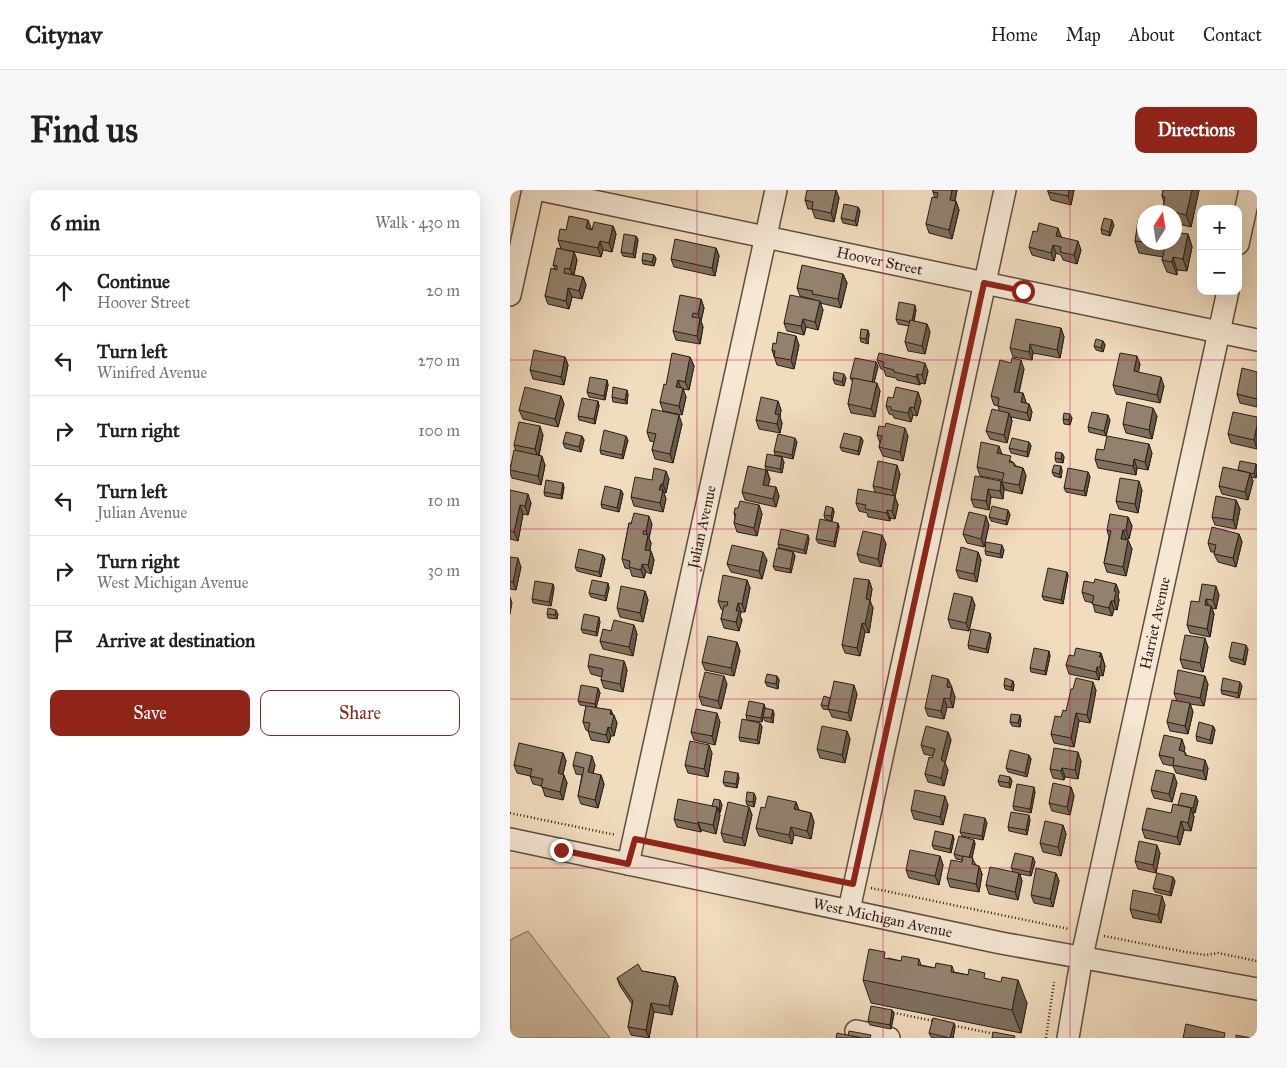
<!DOCTYPE html>
<meta charset="utf-8">
<style>
body{margin:0;font-family:"IM FELL Great Primer",serif;background:#f6f6f6;color:#202124}
.controls{position:absolute;right:15px;top:15px;display:grid;overflow:hidden;border-radius:10px;box-shadow:0 5px 20px #0002}
.controls button{width:45px;height:45px;display:grid;place-items:center;padding:0;border:0;border-bottom:1px solid #e0e0e0;background:#fff;color:#202124;font:25px sans-serif}
.compass{position:absolute;left:627px;top:15px;width:45px;height:45px;border-radius:50%;background:#fff;box-shadow:0 5px 20px #0002;rotate:12deg}
.stop{position:absolute;width:15px;height:15px;margin:-11px;border:4px solid #8f2418;border-radius:50%;background:#fff}
.stop.end{background:#8f2418;border-color:#fff;box-shadow:0 1px 5px #0008}
.list{margin:0;padding:0;list-style:none}
h2{display:flex;justify-content:space-between;align-items:center;height:65px;margin:0;padding:0 20px;font-size:21px}
h2 small{font-size:16px;font-weight:400;color:#757577}
.list li{display:grid;grid-template-columns:32px 1fr auto;gap:15px;align-items:center;box-sizing:border-box;height:70px;padding:0 20px;border-top:1px solid #e0e0e0}
.list b{display:block;font-size:19px;white-space:nowrap}
.list p{margin:0;font-size:16px;white-space:nowrap;color:#757577}
.list em{font-size:16px;font-style:normal;color:#757577}
.actions{display:flex;gap:10px;padding:15px 20px}
.actions a{flex:1;padding:11px 0;border:1px solid #8f2418;border-radius:10px;text-align:center;font-size:18px;color:#8f2418}
.actions .main{background:#8f2418;color:#fff}
.icon{flex:none;width:28px;height:28px;fill:none;stroke:currentColor;stroke-width:2;stroke-linecap:round;stroke-linejoin:round}
.map{position:relative;flex:none;width:747px;height:848px;overflow:hidden;border-radius:10px}
header{display:flex;align-items:center;gap:30px;box-sizing:border-box;height:70px;padding:0 25px;background:#fff;border-bottom:1px solid #e0e0e0}
header strong{font-size:24px}
nav{display:flex;gap:28px;margin-inline-start:auto;font-size:18px}
.intro{display:flex;align-items:center;justify-content:space-between;box-sizing:border-box;height:120px;padding:0 30px}
h1{margin:0;font-size:35px}
.button{padding:12px 22px;border-radius:10px;background:#8f2418;color:#fff;font-size:18px;font-weight:700}
main{display:flex;gap:30px;padding:0 30px}
aside{flex:1;background:#fff;border-radius:10px;box-shadow:0 5px 20px #0002}
.map>svg:first-child{display:block}
.green{fill:#cfbca1;stroke:#7d6d5b}
.lines{fill:none;stroke-linecap:round;stroke-linejoin:round}
.minor-casing{stroke:#5c4e3f;stroke-width:24}
.path{stroke:#2b1e15;stroke-width:2.5;stroke-dasharray:1 2.5;stroke-linecap:butt}
.minor{stroke:#f6e8d5;stroke-width:21}
.wall{fill:#7e6f5e;stroke:#2b1e15}
.shaded-wall{fill:#665a4c;stroke:#2b1e15}
.building{fill:#92816d;stroke:#2b1e15}
.route{stroke:#8f2418;stroke-width:6}
.grid{fill:none;stroke:#c2185b;stroke-width:1;stroke-opacity:0.55}
.labels{text-anchor:middle;stroke-width:4;stroke-linejoin:round;paint-order:stroke}
.street-label{font-size:15px;fill:#2b1e15;stroke:#f6e8d5}
</style>
<header>
<strong>Citynav</strong>
<nav><a>Home</a><a>Map</a><a>About</a><a>Contact</a></nav>
</header>
<div class="intro"><h1>Find us</h1><a class="button">Directions</a></div>
<main>
<aside>
<h2>6 min<small>Walk · 430 m</small></h2>
<ul class="list">
<li><svg class="icon" aria-label="ahead" viewBox="0 0 24 24"><path d="M12 20V5M6 11l6-6 6 6"/></svg><div><b>Continue</b><p>Hoover Street</p></div><em>20 m</em></li>
<li><svg class="icon" aria-label="left" viewBox="0 0 24 24"><path d="M17 20v-9H6M10 6l-5 5 5 5"/></svg><div><b>Turn left</b><p>Winifred Avenue</p></div><em>270 m</em></li>
<li><svg class="icon" aria-label="right" viewBox="0 0 24 24"><path d="M7 20v-9h11M14 6l5 5-5 5"/></svg><div><b>Turn right</b></div><em>100 m</em></li>
<li><svg class="icon" aria-label="left" viewBox="0 0 24 24"><path d="M17 20v-9H6M10 6l-5 5 5 5"/></svg><div><b>Turn left</b><p>Julian Avenue</p></div><em>10 m</em></li>
<li><svg class="icon" aria-label="right" viewBox="0 0 24 24"><path d="M7 20v-9h11M14 6l5 5-5 5"/></svg><div><b>Turn right</b><p>West Michigan Avenue</p></div><em>30 m</em></li>
<li><svg class="icon" aria-label="arrive" viewBox="0 0 24 24"><path d="M6 21V4h12l-3 4 3 4H6"/></svg><div><b>Arrive at destination</b></div></li>
</ul>
<div class="actions"><a class="main">Save</a><a>Share</a></div>
</aside>
<div class="map">
<svg width="747" height="848" viewBox="0 0 747 848">
<rect width="100%" height="100%" fill="#f1dcbe"/>
<filter id="stains"><feTurbulence type="fractalNoise" baseFrequency=".004" numOctaves="4"/><feColorMatrix values="0 0 0 0 .2 0 0 0 0 .09 0 0 0 0 .02 0 0 0 .5 -.17"/></filter>
<radialGradient id="worn" r=".72"><stop offset=".6" stop-color="#630" stop-opacity="0"/><stop offset="1" stop-color="#630" stop-opacity=".3"/></radialGradient>
<polygon class="green" points="18,741 100,848 0,848 0,750"/>
<g class="lines">
<defs>
<g id="minor">
<path id="s1" d="M31,0L747,150"/>
<polyline points="728,54 740,0"/>
<polyline points="0,105 23,0"/>
<path id="s2" d="M0,649L491,753L747,799"/>
<path id="s3" d="M118,674L266,0"/>
<polyline points="339,720 495,0"/>
<polyline points="346,841 379,848"/>
<path id="s4" d="M558,848L572,766L718,101"/>
</g>
</defs>
<use href="#minor" class="minor-casing"/>
<g class="path">
<polyline points="0,623 106,645"/>
<polyline points="141,653 326,692"/>
<polyline points="361,698 559,739"/>
<polyline points="594,746 676,762 696,765 708,763 747,771"/>
<polyline points="380,822 424,831"/>
<polyline points="441,835 485,844"/>
<polyline points="536,848 544,792"/>
</g>
<use href="#minor" class="minor"/>
</g>
<g class="wall">
<polygon points="326,0 329,8 324,32 305,28 302,19 298,19 295,10"/>
<polygon points="423,0 447,0 445,11 446,11 449,20 442,49 419,43 416,34 425,8 423,2"/>
<polygon points="538,0 564,0 561,15 541,10 538,2"/>
<polygon points="653,0 689,0 681,37 664,33 664,22 654,22 653,19 654,12 652,6"/>
<polygon points="348,17 350,21 347,36 333,33 331,28"/>
<polygon points="604,35 600,46 592,44 591,39"/>
<polygon points="103,36 106,44 102,62 93,60 91,67 51,59 48,50 56,40 81,38 81,39 82,40"/>
<polygon points="678,44 682,57 677,81 667,80 667,85 657,82 652,70 653,67 629,63 625,51 634,52"/>
<polygon points="126,46 128,50 125,68 113,66 111,62"/>
<polygon points="551,46 551,47 571,60 567,74 553,70 551,65 546,63 544,71 522,65 519,57"/>
<polygon points="206,58 209,66 205,86 164,77 161,69"/>
<polygon points="64,62 67,70 64,85 73,87 76,95 72,109 62,107 59,119 38,114 35,106 45,79 43,75"/>
<polygon points="144,65 146,69 144,76 133,74 132,70"/>
<polygon points="333,84 337,93 331,118 310,113 313,120 308,140 296,137 294,145 277,141 274,133 305,110 290,106 287,98"/>
<polygon points="191,109 194,118 191,131 193,137 190,154 166,150 163,141"/>
<polygon points="406,120 404,131 417,134 420,142 415,164 398,161 395,152 399,136 388,134 386,129"/>
<polygon points="551,138 554,147 550,168 523,163 522,170 503,167 500,158"/>
<polygon points="358,140 359,144 358,154 351,152 350,148"/>
<polygon points="593,151 595,155 593,162 586,160 584,156"/>
<polygon points="289,155 284,179 267,175 262,160"/>
<polygon points="55,167 58,175 54,195 23,189 20,180"/>
<polygon points="180,167 184,176 179,200 173,199 176,207 172,225 153,221 150,212 156,195"/>
<polygon points="367,170 418,181 415,194 410,193 410,195 387,190 386,188 376,186 374,180 371,179"/>
<polygon points="366,172 368,177 364,192 370,201 365,227 341,223 338,214 343,192 340,188"/>
<polygon points="630,174 628,182 654,196 650,213 606,204 603,195"/>
<polygon points="514,179 509,203 513,203 516,213 519,214 522,222 520,231 501,227 502,231 497,253 480,249 476,241 489,220 488,216 484,215 481,206"/>
<polygon points="747,182 747,217 730,213 727,204"/>
<polygon points="336,188 334,196 325,194 323,189"/>
<polygon points="97,190 98,195 95,210 79,207 77,202"/>
<polygon points="408,202 411,211 407,226 403,225 401,232 384,228 383,225 379,224 376,216 383,208"/>
<polygon points="118,204 117,214 103,212 102,207"/>
<polygon points="51,206 54,214 48,237 13,229 9,220"/>
<polygon points="88,211 89,216 85,234 69,230 68,226"/>
<polygon points="268,211 271,220 270,227 272,233 270,243 249,239 246,230"/>
<polygon points="647,226 642,249 616,243 613,234"/>
<polygon points="747,227 747,259 721,253 718,244"/>
<polygon points="562,228 560,235 554,234 553,229"/>
<polygon points="600,230 596,246 579,242 578,237"/>
<polygon points="172,234 163,273 145,269 142,260 144,252 140,251 137,242"/>
<polygon points="375,237 398,246 393,271 373,266 369,257 370,253 367,245"/>
<polygon points="33,245 29,266 35,275 31,295 2,288 0,282 0,277 6,261 4,255"/>
<polygon points="72,246 74,250 71,262 55,258 53,253"/>
<polygon points="351,247 353,251 349,265 332,261 330,257"/>
<polygon points="118,250 113,269 91,264 90,260"/>
<polygon points="287,252 283,269 265,265 264,261"/>
<polygon points="519,252 521,256 518,267 501,263 499,258"/>
<polygon points="594,260 642,263 638,280 627,278 626,285 588,278 585,269"/>
<polygon points="552,263 554,267 553,273 546,272 545,268"/>
<polygon points="492,264 504,273 506,276 513,278 516,286 512,304 495,300 492,292 492,290 470,286 467,277"/>
<polygon points="274,272 272,283 257,280 260,289 258,296 266,297 269,306 266,317 235,310 232,302 256,280 255,276"/>
<polygon points="746,274 747,277 747,282 746,288 741,287 743,291 738,310 712,304 709,296 728,280"/>
<polygon points="551,276 552,281 551,288 544,286 542,282"/>
<polygon points="578,282 580,287 576,306 556,302 554,298"/>
<polygon points="390,284 385,307 388,315 385,329 380,328 380,331 358,327 357,323 349,321 346,313 365,302 363,296"/>
<polygon points="159,289 156,303 154,302 154,303 156,309 153,322 124,316 121,307 142,290"/>
<polygon points="491,291 494,299 493,309 481,307 479,320 464,317 461,309"/>
<polygon points="54,297 52,309 35,306 34,302"/>
<polygon points="0,300 21,313 18,325 13,324 8,351 0,349"/>
<polygon points="111,300 113,304 109,322 92,318 91,314"/>
<polygon points="632,300 628,323 609,319 606,311"/>
<polygon points="726,310 730,319 726,339 705,335 702,327"/>
<polygon points="249,315 252,324 247,346 227,342 224,333 225,327 224,323 228,318"/>
<polygon points="323,318 324,322 322,331 315,329 314,325"/>
<polygon points="498,320 500,325 497,335 481,331 479,327"/>
<polygon points="618,327 622,336 619,349 616,348 616,350 618,350 622,359 616,386 597,382 594,373 599,347 597,340"/>
<polygon points="119,333 142,334 139,348 141,353 140,361 141,361 144,370 141,384 136,382 134,388 122,386 120,379 115,378 112,369"/>
<polygon points="328,333 329,337 325,357 308,353 306,349"/>
<polygon points="479,335 474,357 457,353 453,344"/>
<polygon points="729,344 732,352 726,377 708,372 704,364 705,362 701,362 698,353"/>
<polygon points="298,345 299,349 296,364 269,358 268,354"/>
<polygon points="372,345 376,354 371,377 350,372 347,364"/>
<polygon points="494,360 492,368 476,365 475,361"/>
<polygon points="283,362 285,366 281,383 265,380 263,376"/>
<polygon points="468,362 471,370 467,392 449,388 446,380"/>
<polygon points="93,365 95,369 91,387 67,381 65,377"/>
<polygon points="0,367 11,377 6,400 0,399"/>
<polygon points="257,370 252,389 221,382 217,374"/>
<polygon points="557,382 558,386 553,414 534,410 532,406"/>
<polygon points="237,390 240,398 235,422 231,422 230,426 232,430 229,441 214,438 211,429 213,420 211,419 208,411"/>
<polygon points="359,390 362,399 360,411 363,418 359,443 355,442 350,466 335,463 332,455"/>
<polygon points="98,393 99,398 96,411 81,407 79,403"/>
<polygon points="584,393 606,394 609,402 608,406 609,410 607,420 604,419 602,426 585,422 583,413 575,411 572,402"/>
<polygon points="43,394 44,398 41,416 23,413 22,409"/>
<polygon points="135,401 138,410 133,432 110,427 107,418"/>
<polygon points="709,405 706,419 702,418 704,424 700,447 680,443 677,435 689,412"/>
<polygon points="465,415 459,441 441,438 438,429"/>
<polygon points="37,424 48,424 47,429 38,428"/>
<polygon points="90,432 87,446 73,443 71,439"/>
<polygon points="124,435 127,444 123,466 93,459 90,451 101,441"/>
<polygon points="480,443 481,448 478,463 459,459 458,455"/>
<polygon points="227,452 230,461 224,486 195,480 192,472"/>
<polygon points="698,457 693,482 673,478 670,469"/>
<polygon points="738,459 735,475 721,471 719,467"/>
<polygon points="539,461 540,466 536,485 521,482 520,478"/>
<polygon points="591,463 595,476 593,486 590,485 589,490 559,484 556,475 564,466"/>
<polygon points="114,471 117,480 113,502 94,498 91,490 92,487 81,484 78,476"/>
<polygon points="267,486 269,490 268,499 257,496 255,492"/>
<polygon points="438,489 445,507 443,518 437,517 434,529 418,526 415,518"/>
<polygon points="503,491 504,495 503,501 495,499 494,495"/>
<polygon points="217,494 211,519 192,515 189,506"/>
<polygon points="698,494 694,516 680,514 683,522 678,544 660,541 657,532 667,511 664,503"/>
<polygon points="732,496 729,508 712,504 711,500"/>
<polygon points="88,498 90,503 86,518 101,520 107,533 104,546 101,546 99,553 81,550 78,541 76,540 73,532 76,516 70,515 68,511"/>
<polygon points="586,500 580,533 569,531 564,557 544,553 541,544 551,527 556,521"/>
<polygon points="347,504 341,531 322,527 319,520 313,519 311,515 320,510"/>
<polygon points="254,514 255,518 253,527 263,520 264,524 263,533 255,531 253,527 252,532 237,530 236,525"/>
<polygon points="510,525 511,530 510,537 502,536 500,532"/>
<polygon points="210,532 205,555 184,550 181,542"/>
<polygon points="250,533 252,537 249,554 230,551 229,547"/>
<polygon points="703,536 705,540 702,554 687,551 686,546"/>
<polygon points="337,541 340,549 335,573 310,568 307,559"/>
<polygon points="438,542 441,550 435,573 438,580 434,596 418,592 415,584 423,566 414,564 411,555"/>
<polygon points="675,558 674,561 675,562 677,566 698,578 696,590 666,583 663,576 653,574 649,565"/>
<polygon points="53,563 56,571 53,584 57,593 53,610 35,606 32,596 23,594 20,586 7,583 4,575"/>
<polygon points="202,563 198,587 178,583 175,575"/>
<polygon points="519,565 521,569 517,587 498,582 496,578"/>
<polygon points="571,571 568,589 555,587 554,590 543,588 540,579"/>
<polygon points="63,575 85,575 83,584 91,585 94,594 88,618 71,614 68,606 72,585 66,584"/>
<polygon points="500,587 502,591 500,598 490,596 488,591"/>
<polygon points="229,588 227,598 215,596 213,592"/>
<polygon points="667,593 662,612 644,608 641,600"/>
<polygon points="561,597 564,606 560,625 542,621 539,613"/>
<polygon points="525,602 521,623 504,620 503,616"/>
<polygon points="246,608 244,617 237,615 236,611"/>
<polygon points="688,611 685,623 683,622 684,627 681,641 674,640 670,655 635,648 632,639 661,623 668,615"/>
<polygon points="286,612 289,620 301,623 304,632 301,649 284,645 282,654 249,646 246,638 255,618"/>
<polygon points="212,615 210,623 209,623 210,625 206,644 191,640 191,642 167,637 164,629 202,616"/>
<polygon points="438,615 433,635 404,629 401,620"/>
<polygon points="239,617 242,625 235,656 214,652 211,643"/>
<polygon points="520,630 517,645 499,641 498,637"/>
<polygon points="477,633 473,650 452,646 450,642"/>
<polygon points="553,635 556,644 551,666 533,662 530,653"/>
<polygon points="443,645 444,649 441,663 424,659 422,655"/>
<polygon points="464,650 465,654 462,668 466,675 469,676 472,684 469,702 440,697 437,688 452,672 452,670 446,669 444,664"/>
<polygon points="650,663 646,683 628,679 625,671"/>
<polygon points="430,666 433,675 429,695 399,688 396,680"/>
<polygon points="525,672 521,686 510,684 512,691 508,710 479,704 476,695 503,681 501,678"/>
<polygon points="546,683 549,691 543,717 524,713 521,705"/>
<polygon points="665,691 661,706 645,702 643,698"/>
<polygon points="655,715 651,733 623,728 620,719"/>
<polygon points="378,768 391,771 409,769 411,775 425,778 442,776 444,782 477,789 517,813 511,843 361,813 353,790"/>
<polygon points="132,781 165,787 168,796 162,825 144,822 139,848 121,845 118,837 122,814 110,796 107,788"/>
<polygon points="382,820 384,824 381,839 360,835 358,831"/>
<polygon points="445,837 443,848 423,848 421,847 419,843"/>
</g>
<g class="shaded-wall">
<polygon points="326,0 329,8 324,32 321,23"/>
<polygon points="442,0 447,0 443,18 440,10"/>
<polygon points="559,0 564,0 561,15 558,6"/>
<polygon points="682,0 689,0 681,37 676,25"/>
<polygon points="446,11 449,20 442,49 439,40"/>
<polygon points="348,17 350,21 347,36 345,31"/>
<polygon points="78,30 81,38 79,47 76,38"/>
<polygon points="602,30 604,35 600,46 599,42"/>
<polygon points="103,36 106,44 102,62 99,53"/>
<polygon points="548,38 551,46 549,54 546,46"/>
<polygon points="678,44 682,57 677,81 673,69"/>
<polygon points="126,46 128,50 125,68 123,64"/>
<polygon points="90,51 93,60 91,67 88,58"/>
<polygon points="568,51 571,60 567,74 564,65"/>
<polygon points="543,55 546,63 544,71 541,63"/>
<polygon points="206,58 209,66 205,86 202,78"/>
<polygon points="64,62 67,70 63,87 60,79"/>
<polygon points="144,65 146,69 144,76 142,72"/>
<polygon points="663,67 667,80 667,85 662,72"/>
<polygon points="333,84 337,93 331,118 328,109"/>
<polygon points="73,87 76,95 72,109 69,101"/>
<polygon points="58,98 62,107 59,119 56,111"/>
<polygon points="191,109 194,118 191,131 193,137 190,154 187,146 190,129 188,124"/>
<polygon points="310,111 313,120 308,140 305,132"/>
<polygon points="405,115 406,120 403,137 402,133"/>
<polygon points="293,129 296,137 294,145 291,136"/>
<polygon points="417,134 420,142 415,164 412,156"/>
<polygon points="551,138 554,147 550,168 547,160"/>
<polygon points="358,140 359,144 358,154 356,149"/>
<polygon points="286,146 289,155 284,179 281,170"/>
<polygon points="593,151 595,155 593,162 591,158"/>
<polygon points="520,154 523,163 522,170 519,162"/>
<polygon points="627,166 630,174 627,190 624,181"/>
<polygon points="55,167 58,175 54,195 51,187"/>
<polygon points="180,167 184,176 179,200 175,192"/>
<polygon points="511,170 514,179 507,210 504,202"/>
<polygon points="366,172 368,177 363,197 362,192"/>
<polygon points="415,173 418,181 415,194 412,185"/>
<polygon points="334,184 336,188 334,196 332,192"/>
<polygon points="407,184 410,193 410,195 406,187"/>
<polygon points="651,187 654,196 650,213 647,205"/>
<polygon points="97,190 98,195 95,210 94,206"/>
<polygon points="168,190 171,198 166,197"/>
<polygon points="367,193 370,201 365,227 361,219"/>
<polygon points="173,198 176,207 172,225 169,216"/>
<polygon points="117,200 118,204 117,214 115,210"/>
<polygon points="408,202 411,211 407,226 404,218"/>
<polygon points="513,203 516,212 514,221 511,212"/>
<polygon points="51,206 54,214 48,237 45,229"/>
<polygon points="88,211 89,216 85,234 84,229"/>
<polygon points="268,211 271,220 270,227 272,233 270,243 267,234 265,224"/>
<polygon points="519,214 522,222 520,231 517,223"/>
<polygon points="400,217 403,225 401,232 398,223"/>
<polygon points="643,218 647,226 642,249 639,240"/>
<polygon points="499,223 502,231 497,253 494,245"/>
<polygon points="560,224 562,228 560,235 559,230"/>
<polygon points="169,225 172,234 163,273 160,264"/>
<polygon points="598,225 600,230 596,246 594,241"/>
<polygon points="747,235 747,259 744,250"/>
<polygon points="30,236 33,245 28,268 25,259"/>
<polygon points="395,238 398,246 393,271 390,262"/>
<polygon points="72,246 74,250 71,262 69,257"/>
<polygon points="116,246 118,250 113,269 112,265"/>
<polygon points="351,247 353,251 349,265 348,261"/>
<polygon points="285,248 287,252 283,269 282,265"/>
<polygon points="519,252 521,256 518,267 517,262"/>
<polygon points="639,254 642,263 638,280 635,272"/>
<polygon points="489,256 492,264 487,263"/>
<polygon points="552,263 554,267 553,273 551,269"/>
<polygon points="32,266 35,275 31,295 28,286"/>
<polygon points="272,267 274,272 272,283 270,279"/>
<polygon points="624,269 627,278 626,285 623,276"/>
<polygon points="746,274 747,277 747,282 746,288 744,284"/>
<polygon points="387,275 390,284 385,307 388,315 385,329 382,321 385,308 382,300"/>
<polygon points="551,276 552,281 551,288 549,284"/>
<polygon points="513,278 516,286 512,304 509,295"/>
<polygon points="256,280 260,289 256,303 253,295"/>
<polygon points="156,281 159,289 156,303 153,294"/>
<polygon points="578,282 580,287 576,306 574,301"/>
<polygon points="740,283 743,291 738,310 735,302"/>
<polygon points="491,291 494,299 493,309 490,301"/>
<polygon points="629,291 632,300 628,323 625,314"/>
<polygon points="53,293 54,297 52,309 51,305"/>
<polygon points="151,294 156,309 153,322 150,313 149,300"/>
<polygon points="266,297 269,306 266,317 263,309"/>
<polygon points="478,299 481,307 479,320 476,311"/>
<polygon points="111,300 113,304 109,322 107,318"/>
<polygon points="18,304 21,313 18,325 15,316"/>
<polygon points="726,310 730,319 726,339 723,330"/>
<polygon points="10,315 13,324 8,351 4,342"/>
<polygon points="249,315 252,324 247,346 244,338"/>
<polygon points="323,318 324,322 322,331 321,326"/>
<polygon points="377,320 380,328 380,331 377,323"/>
<polygon points="498,320 500,325 497,335 496,331"/>
<polygon points="139,326 142,334 139,348 141,353 138,369 135,360 138,347 136,341"/>
<polygon points="476,326 479,335 474,357 471,349"/>
<polygon points="618,327 622,336 619,349 616,340"/>
<polygon points="328,333 329,337 325,357 324,352"/>
<polygon points="613,340 616,348 614,357 611,349"/>
<polygon points="729,344 732,352 726,377 723,368"/>
<polygon points="298,345 299,349 296,364 294,360"/>
<polygon points="372,345 376,354 371,377 368,369"/>
<polygon points="618,350 622,359 616,386 613,377"/>
<polygon points="492,355 494,360 492,368 490,364"/>
<polygon points="141,361 144,370 141,384 138,375"/>
<polygon points="253,362 257,370 252,389 249,381"/>
<polygon points="283,362 285,366 281,383 280,379"/>
<polygon points="468,362 471,370 467,392 464,384"/>
<polygon points="93,365 95,369 91,387 89,382"/>
<polygon points="8,368 11,377 6,400 3,392"/>
<polygon points="132,374 136,382 134,388 131,380"/>
<polygon points="557,382 558,386 553,414 551,410"/>
<polygon points="237,390 240,398 235,422 232,414"/>
<polygon points="359,390 362,399 360,411 363,418 359,443 355,434 356,409"/>
<polygon points="98,393 99,398 96,411 95,406"/>
<polygon points="43,394 44,398 41,416 39,412"/>
<polygon points="606,394 609,402 608,406 609,410 607,420 604,411 604,401"/>
<polygon points="706,396 709,405 706,419 703,410"/>
<polygon points="135,401 138,410 133,432 130,423"/>
<polygon points="0,407 2,413 0,424"/>
<polygon points="462,407 465,415 459,441 456,433"/>
<polygon points="696,409 699,417 695,415"/>
<polygon points="601,411 604,419 602,426 599,418"/>
<polygon points="228,413 231,422 230,426 232,430 229,441 226,432 226,421"/>
<polygon points="701,416 704,424 700,447 697,439"/>
<polygon points="46,420 48,424 47,429 45,425"/>
<polygon points="89,427 90,432 87,446 86,442"/>
<polygon points="352,433 355,442 350,466 347,458"/>
<polygon points="124,435 127,444 123,466 119,457"/>
<polygon points="480,443 481,448 478,463 476,459"/>
<polygon points="695,448 698,457 693,482 690,473"/>
<polygon points="227,452 230,461 224,486 221,478"/>
<polygon points="736,455 738,459 735,475 733,470"/>
<polygon points="539,461 540,466 536,485 535,481"/>
<polygon points="591,463 595,476 593,486 590,477 589,467"/>
<polygon points="114,471 117,480 113,502 110,494"/>
<polygon points="587,477 590,485 589,490 586,482"/>
<polygon points="214,486 217,494 211,519 208,511"/>
<polygon points="267,486 269,490 268,499 266,494"/>
<polygon points="695,486 698,494 694,516 690,508"/>
<polygon points="438,489 442,497 440,506 437,497"/>
<polygon points="503,491 504,495 503,501 501,497"/>
<polygon points="583,492 586,500 580,533 577,525"/>
<polygon points="730,492 732,496 729,508 728,503"/>
<polygon points="344,495 347,504 341,531 338,523"/>
<polygon points="88,498 90,503 86,518 85,514"/>
<polygon points="442,498 445,507 443,518 440,509"/>
<polygon points="434,508 437,517 434,529 431,521"/>
<polygon points="680,513 683,522 678,544 675,536"/>
<polygon points="254,514 255,518 252,532 251,528"/>
<polygon points="101,520 103,528 104,525 107,533 104,546 101,538 100,524"/>
<polygon points="263,520 264,524 263,533 261,528"/>
<polygon points="207,523 210,532 205,555 202,546"/>
<polygon points="566,523 569,531 564,557 561,548"/>
<polygon points="510,525 511,530 510,537 508,533"/>
<polygon points="250,533 252,537 249,554 247,550"/>
<polygon points="703,536 705,540 702,554 700,550"/>
<polygon points="98,537 101,546 99,553 96,545"/>
<polygon points="337,541 340,549 335,573 332,565"/>
<polygon points="438,542 441,550 435,573 438,580 434,596 431,588 431,570"/>
<polygon points="672,549 675,558 672,569 669,560"/>
<polygon points="199,555 202,563 198,587 194,579"/>
<polygon points="568,562 571,571 568,589 565,580"/>
<polygon points="53,563 56,571 51,592 48,583"/>
<polygon points="519,565 521,569 517,587 515,583"/>
<polygon points="82,566 85,575 81,591 78,582"/>
<polygon points="695,570 698,578 696,590 693,581"/>
<polygon points="552,578 555,587 554,590 551,581"/>
<polygon points="228,583 229,588 227,598 226,594"/>
<polygon points="664,584 667,593 662,612 659,604"/>
<polygon points="54,585 57,593 53,610 50,602"/>
<polygon points="91,585 94,594 88,618 85,610"/>
<polygon points="500,587 502,591 500,598 499,593"/>
<polygon points="524,597 525,602 521,623 520,619"/>
<polygon points="561,597 564,606 560,625 557,617"/>
<polygon points="244,603 246,608 244,617 243,612"/>
<polygon points="435,606 438,615 433,635 430,627"/>
<polygon points="686,606 688,611 685,623 683,618"/>
<polygon points="210,610 212,615 210,623 209,619"/>
<polygon points="286,612 289,621 284,619"/>
<polygon points="207,617 210,625 206,644 203,635"/>
<polygon points="239,617 242,625 235,656 232,648"/>
<polygon points="681,618 684,627 681,641 678,633"/>
<polygon points="301,623 304,632 301,649 297,641"/>
<polygon points="519,625 520,630 517,645 516,640"/>
<polygon points="475,628 477,633 473,650 472,646"/>
<polygon points="671,631 674,640 670,655 667,647"/>
<polygon points="188,632 191,640 191,642 188,634"/>
<polygon points="553,635 556,644 551,666 548,657"/>
<polygon points="281,637 284,645 282,654 279,645"/>
<polygon points="443,645 444,649 441,663 440,659"/>
<polygon points="464,650 465,654 461,672 459,668"/>
<polygon points="647,655 650,663 646,683 643,675"/>
<polygon points="430,666 433,675 429,695 425,686"/>
<polygon points="523,667 525,672 521,686 520,682"/>
<polygon points="469,676 472,684 469,702 466,694"/>
<polygon points="509,683 512,691 508,710 505,702"/>
<polygon points="546,683 549,691 543,717 540,709"/>
<polygon points="663,687 665,691 661,706 660,702"/>
<polygon points="652,706 655,715 651,733 648,725"/>
<polygon points="165,787 168,796 162,825 159,816"/>
<polygon points="508,790 517,813 511,843 502,820"/>
<polygon points="141,813 144,822 139,848 136,840"/>
<polygon points="382,820 384,824 381,839 380,835"/>
<polygon points="444,833 445,837 443,848 440,848"/>
</g>
<g class="building">
<polygon points="297,0 326,0 321,23 302,19 303,12 295,10"/>
<polygon points="423,0 442,0 440,10 446,11 439,40 416,34 422,7 427,8 428,3 423,2"/>
<polygon points="538,0 559,0 558,6 538,2"/>
<polygon points="653,0 682,0 676,25 653,19 655,7 652,6"/>
<polygon points="334,14 348,17 345,31 331,28"/>
<polygon points="59,26 78,30 76,38 82,40 84,32 103,36 99,53 90,51 88,58 48,50 50,39 56,40"/>
<polygon points="594,28 602,30 599,42 591,39"/>
<polygon points="628,31 634,33 634,52 625,51"/>
<polygon points="529,33 548,38 546,46 568,51 564,65 550,62 551,57 543,55 541,63 519,57 523,41 527,42"/>
<polygon points="664,42 678,44 673,69 663,67 662,72 652,70 655,56 635,52 664,52"/>
<polygon points="114,44 126,46 123,64 111,62"/>
<polygon points="165,49 206,58 202,78 161,69"/>
<polygon points="47,58 64,62 60,79 55,78 54,83 73,87 69,101 58,98 56,111 35,106 41,78 47,80 47,76 43,75"/>
<polygon points="133,63 144,65 142,72 132,70"/>
<polygon points="292,75 333,84 328,109 302,104 303,101 287,98"/>
<polygon points="170,105 191,109 188,124 183,123 182,127 190,128 187,146 163,141"/>
<polygon points="280,105 310,111 305,132 293,129 291,136 274,133"/>
<polygon points="389,112 405,115 402,131 400,130 400,132 386,129"/>
<polygon points="506,129 551,138 547,160 520,154 519,162 500,158"/>
<polygon points="400,130 417,134 412,156 395,152"/>
<polygon points="351,139 358,140 356,149 350,148"/>
<polygon points="268,142 286,146 281,170 264,167 265,161 262,160 263,153 266,154"/>
<polygon points="586,149 593,151 591,158 584,156"/>
<polygon points="24,160 55,167 51,187 20,180"/>
<polygon points="162,163 180,167 175,192 168,190 166,197 173,198 169,216 150,212 154,194 156,195"/>
<polygon points="369,163 415,173 412,185 407,184 406,187 384,182 384,180 373,177 374,172 367,170"/>
<polygon points="610,163 627,166 624,181 651,187 647,205 603,195"/>
<polygon points="345,168 366,172 362,192 340,188"/>
<polygon points="502,168 511,170 504,202 513,203 511,212 519,214 517,223 488,216 489,208 481,206 490,170 501,173"/>
<polygon points="732,178 747,182 747,209 727,204"/>
<polygon points="324,182 334,184 332,192 323,189"/>
<polygon points="80,187 97,190 94,206 77,202"/>
<polygon points="343,188 367,193 361,219 338,214"/>
<polygon points="15,197 51,206 45,229 9,220"/>
<polygon points="103,197 117,200 115,210 102,207"/>
<polygon points="386,197 408,202 404,218 400,217 398,223 381,220 381,217 376,216 378,207 383,208"/>
<polygon points="251,207 268,211 265,224 269,225 267,234 246,230"/>
<polygon points="72,208 88,211 84,229 68,226"/>
<polygon points="617,212 643,218 639,240 613,234"/>
<polygon points="142,219 169,225 160,264 142,260 146,244 137,242"/>
<polygon points="482,219 499,223 494,245 476,241"/>
<polygon points="582,222 598,225 594,241 578,237"/>
<polygon points="723,222 747,227 747,235 744,250 718,244"/>
<polygon points="554,223 560,224 559,230 553,229"/>
<polygon points="9,232 30,236 25,259 4,255"/>
<polygon points="376,233 395,238 390,262 369,257 372,246 367,245 369,236 375,237"/>
<polygon points="94,240 116,246 112,265 90,260"/>
<polygon points="56,242 72,246 69,257 53,253"/>
<polygon points="334,243 351,247 348,261 330,257"/>
<polygon points="268,244 285,248 282,265 264,261"/>
<polygon points="597,246 639,254 635,272 624,269 623,276 585,269 587,259 594,260"/>
<polygon points="502,248 519,252 517,262 499,258"/>
<polygon points="471,252 489,256 487,263 501,266 499,272 504,273 504,276 513,278 509,295 492,292 494,283 467,277"/>
<polygon points="4,260 32,266 28,286 0,280"/>
<polygon points="546,262 552,263 551,269 545,268"/>
<polygon points="257,264 272,267 270,279 255,276"/>
<polygon points="368,271 387,275 382,300 363,296"/>
<polygon points="730,271 746,274 744,284 728,280"/>
<polygon points="544,275 551,276 549,284 542,282"/>
<polygon points="238,276 256,280 253,295 266,297 263,309 232,302"/>
<polygon points="713,277 740,283 735,302 709,296"/>
<polygon points="144,278 156,281 153,294 151,294 149,300 153,300 150,313 121,307 125,287 142,290"/>
<polygon points="558,278 578,282 574,301 554,298"/>
<polygon points="465,286 491,291 490,301 478,299 476,311 461,309"/>
<polygon points="610,288 629,291 625,314 606,311"/>
<polygon points="36,290 53,293 51,305 34,302"/>
<polygon points="95,296 111,300 107,318 91,314"/>
<polygon points="348,299 385,306 382,321 377,320 377,323 355,319 356,315 346,313"/>
<polygon points="0,300 18,304 15,316 10,315 4,342 0,341"/>
<polygon points="706,306 726,310 723,330 702,327"/>
<polygon points="230,311 249,315 244,338 224,333 226,324 224,323 225,318 228,318"/>
<polygon points="316,316 323,318 321,326 314,325"/>
<polygon points="482,316 498,320 496,331 479,327"/>
<polygon points="459,322 476,326 471,349 453,344"/>
<polygon points="124,323 139,326 136,341 133,341 133,344 138,345 135,360 141,361 138,375 132,374 131,380 119,377 120,371 112,369 119,333 121,334"/>
<polygon points="600,324 618,327 616,340 613,340 611,349 618,350 613,377 594,373 601,341 597,340"/>
<polygon points="310,329 328,333 324,352 306,349"/>
<polygon points="702,337 729,344 723,368 704,364 706,355 698,353"/>
<polygon points="271,339 298,345 294,360 268,354"/>
<polygon points="353,341 372,345 368,369 347,364"/>
<polygon points="476,352 492,355 490,364 475,361"/>
<polygon points="222,355 253,362 249,381 217,374"/>
<polygon points="451,357 468,362 464,384 446,380"/>
<polygon points="267,358 283,362 280,379 263,376"/>
<polygon points="69,359 93,365 89,382 65,377"/>
<polygon points="0,367 8,368 3,392 0,391"/>
<polygon points="538,378 557,382 551,410 532,406"/>
<polygon points="213,385 237,390 232,414 228,413 226,421 229,421 226,432 211,429 214,416 217,416 218,412 208,411"/>
<polygon points="344,388 359,390 356,409 360,410 355,434 352,433 347,458 332,455"/>
<polygon points="585,389 606,394 604,401 606,402 604,411 601,411 599,418 582,414 584,406 572,402 574,391 584,393"/>
<polygon points="82,390 98,393 95,406 79,403"/>
<polygon points="25,391 43,394 39,412 22,409"/>
<polygon points="692,394 706,396 703,410 696,409 695,415 701,416 697,439 677,435 681,411 689,412"/>
<polygon points="111,396 135,401 130,423 107,418"/>
<polygon points="444,403 462,407 456,433 438,429"/>
<polygon points="38,418 46,420 45,425 37,424"/>
<polygon points="74,424 89,427 86,442 71,439"/>
<polygon points="104,430 124,435 119,457 90,451 93,439 101,441"/>
<polygon points="461,439 480,443 476,459 458,455"/>
<polygon points="675,445 695,448 690,473 670,469"/>
<polygon points="198,446 227,452 221,478 192,472"/>
<polygon points="722,452 736,455 733,470 719,467"/>
<polygon points="524,458 539,461 535,481 520,478"/>
<polygon points="566,458 591,463 589,467 592,467 590,477 587,477 586,482 556,475 559,465 564,466"/>
<polygon points="80,464 114,471 110,494 91,490 93,479 78,476"/>
<polygon points="668,480 695,486 690,508 664,503"/>
<polygon points="195,482 214,486 208,511 189,506"/>
<polygon points="257,484 267,486 266,494 255,492"/>
<polygon points="422,485 438,489 437,497 442,498 440,509 434,508 431,521 415,518"/>
<polygon points="495,488 503,491 501,497 494,495"/>
<polygon points="566,488 583,492 577,525 566,523 561,548 541,544 545,526 551,527 553,520 556,521 561,499 563,499"/>
<polygon points="713,488 730,492 728,503 711,500"/>
<polygon points="324,491 344,495 338,523 318,519"/>
<polygon points="71,495 88,498 85,514 68,511"/>
<polygon points="314,506 320,508 318,516 311,515"/>
<polygon points="662,510 680,513 675,536 657,532"/>
<polygon points="239,511 254,514 251,528 236,525"/>
<polygon points="76,516 101,520 100,524 104,525 101,538 98,537 96,545 78,541 80,533 73,532"/>
<polygon points="255,518 263,520 261,528 253,527"/>
<polygon points="186,519 207,523 202,546 181,542"/>
<polygon points="501,524 510,525 508,533 500,532"/>
<polygon points="232,529 250,533 247,550 229,547"/>
<polygon points="689,532 703,536 700,550 686,546"/>
<polygon points="312,536 337,541 332,565 307,559"/>
<polygon points="416,536 438,542 431,570 435,572 431,588 415,584 419,567 422,568 425,559 411,555"/>
<polygon points="654,545 672,549 669,560 675,562 675,565 695,570 693,581 663,575 664,568 649,565"/>
<polygon points="180,551 199,555 194,579 175,575"/>
<polygon points="9,553 53,563 48,583 54,585 50,602 31,597 33,589 20,586 22,579 4,575"/>
<polygon points="544,558 568,562 565,580 552,578 551,581 540,579"/>
<polygon points="500,560 519,565 515,583 496,578"/>
<polygon points="66,562 82,566 78,582 91,585 85,610 68,606 74,578 63,575"/>
<polygon points="646,580 664,584 659,604 641,600"/>
<polygon points="215,581 228,583 226,594 213,592"/>
<polygon points="490,585 500,587 499,593 488,591"/>
<polygon points="543,593 561,597 557,617 539,613"/>
<polygon points="507,594 524,597 520,619 503,616"/>
<polygon points="405,600 435,606 430,627 401,620"/>
<polygon points="237,602 244,603 243,612 236,611"/>
<polygon points="671,603 686,606 683,618 668,615"/>
<polygon points="258,606 286,612 284,619 301,623 297,641 281,637 279,645 246,638 251,617 255,618"/>
<polygon points="168,609 207,617 203,635 188,632 188,634 164,629"/>
<polygon points="204,609 210,610 209,619 207,617 202,616"/>
<polygon points="218,612 239,617 232,648 211,643"/>
<polygon points="663,614 681,618 678,633 671,631 667,647 632,639 637,618 661,623"/>
<polygon points="501,622 519,625 516,640 498,637"/>
<polygon points="454,624 475,628 472,646 450,642"/>
<polygon points="535,631 553,635 548,657 530,653"/>
<polygon points="425,641 443,645 440,659 422,655"/>
<polygon points="449,646 464,650 459,668 444,664"/>
<polygon points="629,651 647,655 643,675 625,671"/>
<polygon points="400,660 430,666 425,686 396,680"/>
<polygon points="505,663 523,667 520,682 501,678"/>
<polygon points="453,666 463,668 462,674 469,676 466,694 437,688 441,670 452,672"/>
<polygon points="480,677 509,683 505,702 476,695"/>
<polygon points="526,678 546,683 540,709 521,705"/>
<polygon points="647,683 663,687 660,702 643,698"/>
<polygon points="623,700 652,706 648,725 620,719"/>
<polygon points="359,759 375,762 374,768 391,771 392,766 409,769 408,775 425,778 426,773 442,776 441,782 458,785 459,779 475,783 474,788 491,792 492,787 508,790 502,820 353,790"/>
<polygon points="128,774 132,781 165,787 159,816 141,813 136,840 118,837 123,811 107,788"/>
<polygon points="361,816 382,820 380,835 358,831"/>
<polygon points="423,828 444,833 440,848 419,843"/>
<polygon points="676,834 715,843 714,848 673,848"/>
<polygon points="339,841 361,845 360,848 352,848 338,845"/>
<polygon points="483,842 505,846 504,848 482,848"/>
<polygon points="327,843 352,848 326,848"/>
<polygon points="726,845 741,848 726,848"/>
</g>
<g class="lines">
<polyline class="route" points="51,660 118,674 125,649 343,694 474,93 513,101"/>
</g>
<path class="grid" d="M187,0V848M373,0V848M560,0V848M0,170H747M0,339H747M0,509H747M0,678H747"/>
<g class="labels">
<g class="street-label">
<text dy="5" stroke="none"><textPath href="#s1" startOffset="346">Hoover Street</textPath></text>
<text dy="5" stroke="none"><textPath href="#s3" startOffset="345">Julian Avenue</textPath></text>
<text dy="5" stroke="none"><textPath href="#s4" startOffset="424">Harriet Avenue</textPath></text>
<text dy="5" stroke="none"><textPath href="#s2" startOffset="381">West Michigan Avenue</textPath></text>
</g>
</g>
<rect width="100%" height="100%" filter="url(#stains)"/>
<rect width="100%" height="100%" fill="url(#worn)"/>
</svg>
<div class="controls">
<button>+</button>
<button>−</button>
</div>
<svg class="compass" viewBox="-18 -18 36 36"><path d="M0-13l5 13h-10z" fill="#e53935"/><path d="M0 13l5-13h-10z" fill="#757577"/></svg>
<div class="stop" style="left:513px;top:101px"></div>
<div class="stop end" style="left:51px;top:660px"></div>
</div>
</main>
